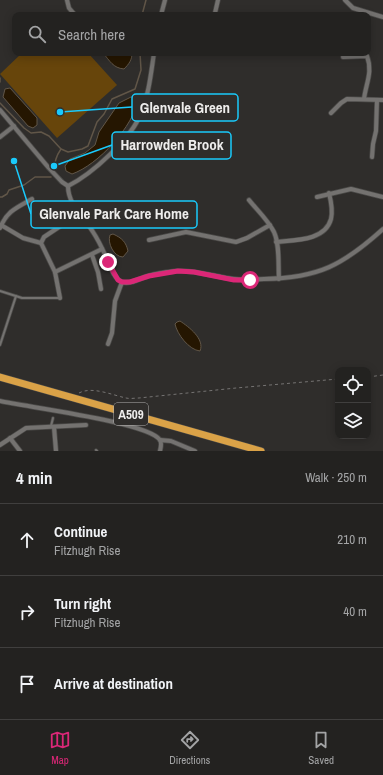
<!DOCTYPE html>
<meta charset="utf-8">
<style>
body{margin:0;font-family:"Archivo Narrow",sans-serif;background:#2b2a29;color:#f1f3f6}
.controls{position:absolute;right:12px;bottom:12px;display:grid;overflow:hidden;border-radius:8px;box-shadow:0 2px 10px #0003}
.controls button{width:36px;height:36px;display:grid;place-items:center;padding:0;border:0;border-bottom:1px solid #403f3e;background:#232220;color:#f1f3f6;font:20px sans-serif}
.stop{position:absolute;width:12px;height:12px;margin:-9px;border:3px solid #db2777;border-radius:50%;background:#fff}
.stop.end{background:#db2777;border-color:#fff;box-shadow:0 1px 4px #0008}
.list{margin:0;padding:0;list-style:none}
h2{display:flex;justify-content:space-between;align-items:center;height:52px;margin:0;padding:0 16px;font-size:17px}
h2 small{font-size:13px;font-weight:400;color:#a3a4a5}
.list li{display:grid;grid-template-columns:26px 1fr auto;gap:12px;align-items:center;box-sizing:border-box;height:72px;padding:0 16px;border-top:1px solid #403f3e}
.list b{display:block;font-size:15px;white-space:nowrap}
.list p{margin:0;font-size:13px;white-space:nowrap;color:#a3a4a5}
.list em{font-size:13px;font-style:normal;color:#a3a4a5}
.icon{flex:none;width:22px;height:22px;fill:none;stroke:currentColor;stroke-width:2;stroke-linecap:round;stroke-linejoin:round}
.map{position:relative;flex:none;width:383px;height:451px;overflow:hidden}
.search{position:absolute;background:#232220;box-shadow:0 2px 10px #0003;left:12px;right:12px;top:12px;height:44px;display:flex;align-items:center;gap:10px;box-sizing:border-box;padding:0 14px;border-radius:8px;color:#a3a4a5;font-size:15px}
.sheet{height:268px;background:#232220}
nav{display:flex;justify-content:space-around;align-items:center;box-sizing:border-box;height:56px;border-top:1px solid #403f3e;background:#232220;font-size:11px;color:#a3a4a5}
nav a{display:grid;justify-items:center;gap:2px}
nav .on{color:#db2777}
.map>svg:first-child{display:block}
.green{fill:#67450b}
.water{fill:#251601;stroke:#615648}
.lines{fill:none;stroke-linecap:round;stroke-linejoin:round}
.stream{stroke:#615648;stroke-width:1.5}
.service-casing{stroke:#4b4a48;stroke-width:3.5}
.minor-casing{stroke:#4b4a48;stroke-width:5.5}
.trunk-casing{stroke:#4b4a48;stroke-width:8}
.path{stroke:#757372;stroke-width:1;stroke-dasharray:3 3;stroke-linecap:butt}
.service{stroke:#747270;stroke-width:2}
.minor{stroke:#747270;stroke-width:4}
.trunk{stroke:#daa247;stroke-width:7}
.route{stroke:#db2777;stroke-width:5}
.labels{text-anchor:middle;stroke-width:4;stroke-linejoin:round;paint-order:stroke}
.shield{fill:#2f2d2b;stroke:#b5b3b2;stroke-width:1}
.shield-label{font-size:13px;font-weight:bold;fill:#eeedec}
.leader{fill:none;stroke:#1acafc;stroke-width:1.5}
.callout-dot{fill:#1acafc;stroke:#2f2d2b;stroke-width:1.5}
.callout{fill:#2f2d2b;stroke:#1acafc;stroke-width:1.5}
.callout-label{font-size:15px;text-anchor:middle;font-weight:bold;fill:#eeedec}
</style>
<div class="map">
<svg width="383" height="451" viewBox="0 0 383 451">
<rect width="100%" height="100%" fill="#2f2d2b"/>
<polygon class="green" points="22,53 88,53 117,85 57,138 0,74"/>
<g class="water">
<path d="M103,53H132C132,60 129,64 124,69C113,68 110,61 103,53Z"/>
<polygon points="10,88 37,118 37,125 33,128 28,126 3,97 5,89"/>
<path d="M131,97L138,99C134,126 98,165 72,174L66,171L65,166L70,159L85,153L95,145L99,132L119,103Z"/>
<path d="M113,234C122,238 126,242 128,251L123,257C114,257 107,243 110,235Z"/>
<path d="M180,321C189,327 205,339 200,351C189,350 177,334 175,324L177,322Z"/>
</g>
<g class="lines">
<g class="stream">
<polyline points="142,15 146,0"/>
<polyline points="0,78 0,82"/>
<polyline points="0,103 24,128 31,133 41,132 49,136 61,149 68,152 82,149 88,146 97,122 104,114 112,99 135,89 141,70 140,53"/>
<path d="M54,172C54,163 56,156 61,149"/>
<polyline points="0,197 2,197 7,194 9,190 24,185 35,177 51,177"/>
</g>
<defs>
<g id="service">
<polyline points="0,291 22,298 60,298"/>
<polyline points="0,345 16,296"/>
<polyline points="51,426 53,418"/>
<polyline points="96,450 97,451"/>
</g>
<g id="minor">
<polyline points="67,0 69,8 75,15"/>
<polyline points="345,0 353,8 383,17"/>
<polyline points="215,13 218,0"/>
<polyline points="161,15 165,0"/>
<path d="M343,57L367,56C373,72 366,83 364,99"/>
<polyline points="0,110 48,167 62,182 68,186"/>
<polyline points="331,113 341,103 347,99 383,100"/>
<polyline points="0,137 14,126"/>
<polyline points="372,157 373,144 376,131 377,100"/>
<path d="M68,186C68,205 84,217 93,232C99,241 103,250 107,259C110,266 114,279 122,282C130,285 140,278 148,276C157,273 168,272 177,271C197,270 215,277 234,279C244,281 255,279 264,279C319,278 343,265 383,229"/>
<path d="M68,186C92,174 132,138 141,113C149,94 151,73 154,53"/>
<polyline points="317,197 351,189 383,197"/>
<path d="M249,200C257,210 268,220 274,232C280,245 278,264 279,279"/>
<polyline points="1,225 23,238 41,243"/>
<path d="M0,228C7,211 16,208 32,199"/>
<polyline points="149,240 186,232 236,242 247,238 270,225"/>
<path d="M276,242C295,240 325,241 331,219C333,211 331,201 329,193"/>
<polyline points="92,255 98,272 101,289"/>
<polyline points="55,272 102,249"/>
<polyline points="60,298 55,272 41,243 44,237 80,213"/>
<polyline points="108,344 112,333 115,301 122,282"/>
<path d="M0,401C26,407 148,422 160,440C162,443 161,447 160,451"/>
<polyline points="54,427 56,451"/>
<polyline points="10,438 20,451"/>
<polyline points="160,440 171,441 195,451"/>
<polyline points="0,445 26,428 86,425"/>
</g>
<polyline id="trunk" points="0,377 261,451"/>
</defs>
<use href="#service" class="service-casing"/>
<use href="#minor" class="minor-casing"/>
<use href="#trunk" class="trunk-casing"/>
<g class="path">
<polyline points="368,377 383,375"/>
<path d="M79,393C92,386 112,395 126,398C130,399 135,398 139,398L236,388L338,379"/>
</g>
<use href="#service" class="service"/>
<use href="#minor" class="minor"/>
<use href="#trunk" class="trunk"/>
</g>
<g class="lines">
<polyline class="route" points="108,262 118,280 122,282 130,282 149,276 178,271 194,272 234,280 250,280"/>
</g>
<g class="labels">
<rect class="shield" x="114" y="403" width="34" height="22" rx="3"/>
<g class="shield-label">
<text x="131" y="419">A509</text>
</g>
</g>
<path class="leader" d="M60 112L132 107M54 166L112 145M14 161L31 214"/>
<g class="callout-dot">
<circle cx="60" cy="112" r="4"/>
<circle cx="54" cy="166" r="4"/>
<circle cx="14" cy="161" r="4"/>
</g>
<g class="callout">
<rect x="132" y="94" width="106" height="27" rx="4"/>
<rect x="112" y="132" width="119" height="27" rx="4"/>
<rect x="31" y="201" width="166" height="27" rx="4"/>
</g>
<g class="callout-label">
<text x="185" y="113">Glenvale Green</text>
<text x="172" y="150">Harrowden Brook</text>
<text x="114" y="219">Glenvale Park Care Home</text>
</g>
</svg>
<div class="controls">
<button><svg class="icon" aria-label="locate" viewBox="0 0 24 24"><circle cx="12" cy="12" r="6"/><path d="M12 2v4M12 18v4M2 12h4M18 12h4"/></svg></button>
<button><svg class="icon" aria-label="layers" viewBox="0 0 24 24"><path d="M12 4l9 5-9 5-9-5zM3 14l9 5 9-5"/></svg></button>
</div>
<div class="stop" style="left:250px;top:280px"></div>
<div class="stop end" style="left:108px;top:262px"></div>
<div class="search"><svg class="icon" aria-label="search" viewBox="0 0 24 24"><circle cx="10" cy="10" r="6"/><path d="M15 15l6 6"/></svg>Search here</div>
</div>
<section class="sheet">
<h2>4 min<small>Walk · 250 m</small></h2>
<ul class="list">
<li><svg class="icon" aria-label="ahead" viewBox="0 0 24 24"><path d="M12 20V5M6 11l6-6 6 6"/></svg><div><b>Continue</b><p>Fitzhugh Rise</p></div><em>210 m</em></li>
<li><svg class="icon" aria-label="right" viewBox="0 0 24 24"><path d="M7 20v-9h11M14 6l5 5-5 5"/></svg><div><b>Turn right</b><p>Fitzhugh Rise</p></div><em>40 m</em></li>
<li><svg class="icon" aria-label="arrive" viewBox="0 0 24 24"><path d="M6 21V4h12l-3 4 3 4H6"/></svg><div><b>Arrive at destination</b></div></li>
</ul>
</section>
<nav>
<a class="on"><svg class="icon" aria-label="map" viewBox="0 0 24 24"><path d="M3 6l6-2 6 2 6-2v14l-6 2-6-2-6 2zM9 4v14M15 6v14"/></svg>Map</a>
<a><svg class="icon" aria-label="directions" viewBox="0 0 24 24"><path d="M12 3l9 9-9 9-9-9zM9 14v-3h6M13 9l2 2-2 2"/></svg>Directions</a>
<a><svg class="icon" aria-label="saved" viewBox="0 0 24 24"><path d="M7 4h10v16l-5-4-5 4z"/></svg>Saved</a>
</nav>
